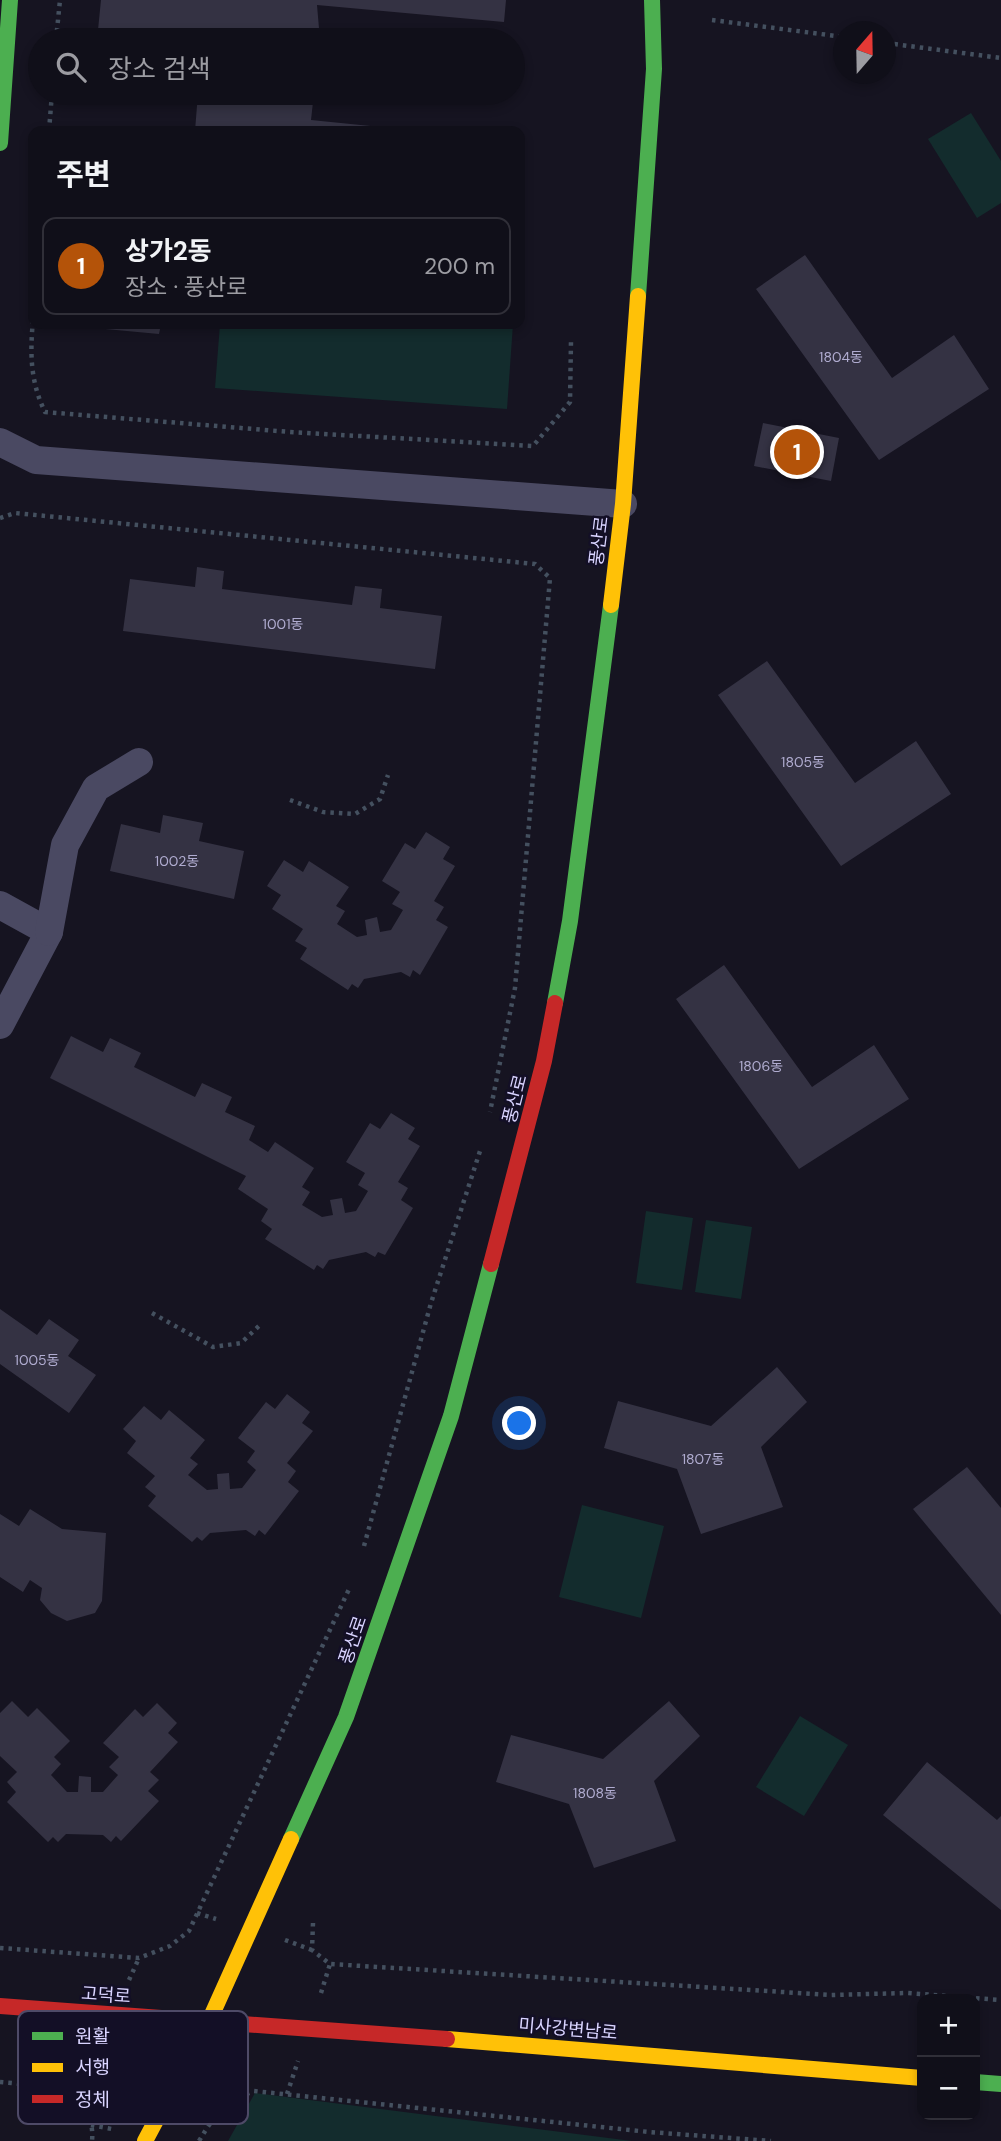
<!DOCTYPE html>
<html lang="ko">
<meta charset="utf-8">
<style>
body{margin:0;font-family:"DM Sans","Noto Sans KR",sans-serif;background:#1e1d26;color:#f1f3f6}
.controls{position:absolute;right:21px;bottom:21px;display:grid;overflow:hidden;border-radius:14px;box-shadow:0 4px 10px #0003}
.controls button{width:63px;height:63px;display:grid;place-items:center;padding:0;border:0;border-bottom:2px solid #302f38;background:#100f19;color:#f1f3f6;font:35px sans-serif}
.compass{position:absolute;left:833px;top:21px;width:63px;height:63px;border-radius:50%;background:#100f19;box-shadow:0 4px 10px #0003;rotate:20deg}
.you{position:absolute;left:520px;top:1424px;width:24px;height:24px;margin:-18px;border:5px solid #fff;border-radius:50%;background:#1a73e8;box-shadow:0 0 0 10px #1a73e833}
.badge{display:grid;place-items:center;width:46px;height:46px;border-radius:50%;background:#b45309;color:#fff;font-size:23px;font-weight:700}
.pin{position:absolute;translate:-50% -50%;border:4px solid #fff;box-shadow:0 2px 7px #0006}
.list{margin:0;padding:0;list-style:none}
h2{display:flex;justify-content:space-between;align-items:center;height:91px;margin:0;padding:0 28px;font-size:30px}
h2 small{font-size:23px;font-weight:400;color:#9c9ca2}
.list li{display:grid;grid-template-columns:46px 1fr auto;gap:21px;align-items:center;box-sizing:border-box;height:98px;margin:0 14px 14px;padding:0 14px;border:2px solid #302f38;border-radius:14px}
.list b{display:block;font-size:26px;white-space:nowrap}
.list p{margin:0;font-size:23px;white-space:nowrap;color:#9c9ca2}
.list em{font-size:23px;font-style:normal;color:#9c9ca2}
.icon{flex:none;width:38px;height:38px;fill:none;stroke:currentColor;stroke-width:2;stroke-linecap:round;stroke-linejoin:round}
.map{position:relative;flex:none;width:1001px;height:2141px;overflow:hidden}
.search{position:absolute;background:#100f19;box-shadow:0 4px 10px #0003;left:28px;top:28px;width:497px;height:77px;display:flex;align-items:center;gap:18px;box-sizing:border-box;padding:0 24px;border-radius:38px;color:#9c9ca2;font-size:26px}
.panel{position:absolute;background:#100f19;box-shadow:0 4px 10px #0003;left:28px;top:126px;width:497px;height:203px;border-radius:14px}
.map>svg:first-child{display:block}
.green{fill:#132c2d}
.building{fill:#343243}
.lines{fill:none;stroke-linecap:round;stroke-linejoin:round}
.path{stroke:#44505f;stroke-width:4.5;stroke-dasharray:3.5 5;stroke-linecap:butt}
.street{stroke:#4a4962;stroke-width:28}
.fast{stroke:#4caf50;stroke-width:16}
.slow{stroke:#ffc107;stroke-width:16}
.jam{stroke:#c62828;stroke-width:16}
.labels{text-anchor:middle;stroke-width:5;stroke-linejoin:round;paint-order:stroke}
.number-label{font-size:14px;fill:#b0acd0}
.street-label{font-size:18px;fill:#d9d4ff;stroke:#130f26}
.key{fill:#130f26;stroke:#4e4a67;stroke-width:2}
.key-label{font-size:19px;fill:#d9d4ff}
</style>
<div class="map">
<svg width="1001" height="2141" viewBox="0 0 1001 2141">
<rect width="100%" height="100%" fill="#161421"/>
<g class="green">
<polygon points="971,113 1001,161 1001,203 977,218 928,139"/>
<polygon points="220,324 513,324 507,409 215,388"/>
<polygon points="646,1211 693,1218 682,1290 636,1283"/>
<polygon points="706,1220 752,1227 741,1299 695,1292"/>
<polygon points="582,1505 664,1526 641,1618 559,1597"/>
<polygon points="800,1716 848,1745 804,1816 756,1787"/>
<polygon points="255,2093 632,2141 228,2141"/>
</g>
<g class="building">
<polygon points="101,0 506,0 504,22 317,5 320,40 97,40"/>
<polygon points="198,93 314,93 311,120 420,131 195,131"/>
<polygon points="805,255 892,378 954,335 989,389 879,460 756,289"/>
<polygon points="84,324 161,324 159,334 84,327"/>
<polygon points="763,423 839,438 831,481 754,466"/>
<polygon points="197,567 224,571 222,589 352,605 355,586 382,589 380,608 442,616 435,669 123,631 130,579 195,587"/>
<polygon points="767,661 855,783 916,741 951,794 841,866 718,695"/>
<polygon points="163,815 203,823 199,841 244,851 234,899 110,871 121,824 160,833"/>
<polygon points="426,832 450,847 443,859 455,866 434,901 444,907 436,920 448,927 420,975 413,970 410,977 401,972 364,979 358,988 352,984 348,990 300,959 307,948 295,941 303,929 272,909 281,895 267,886 284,860 303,872 309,861 349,887 336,906 345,911 337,924 357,937 367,935 365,920 377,917 380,932 391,930 403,910 392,904 400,892 382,881 405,843 415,849"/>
<polygon points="724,965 812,1087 874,1045 909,1099 799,1169 676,999"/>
<polygon points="71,1036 103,1052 110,1038 141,1053 134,1067 195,1097 202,1083 232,1097 225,1112 255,1126 249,1140 268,1152 275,1142 314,1168 302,1187 310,1192 302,1205 322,1217 333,1215 330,1200 342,1198 345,1213 356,1211 368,1191 358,1185 365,1173 346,1162 370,1123 380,1129 391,1113 415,1128 408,1139 420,1146 398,1182 408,1188 401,1200 413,1208 385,1255 378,1252 375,1257 366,1252 329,1260 323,1269 317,1265 314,1270 265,1239 272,1229 261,1221 268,1209 238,1189 246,1176 50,1078"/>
<polygon points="0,1309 37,1335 49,1319 79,1340 68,1356 96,1375 69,1413 0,1364"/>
<polygon points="777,1367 807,1402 761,1447 783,1507 701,1534 677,1469 604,1448 618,1401 711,1426"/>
<polygon points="287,1394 310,1412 302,1423 313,1431 287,1463 296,1471 288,1482 299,1491 265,1535 259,1530 255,1536 246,1530 210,1533 202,1541 197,1537 192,1542 148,1506 156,1496 145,1487 155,1476 127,1453 136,1441 123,1429 144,1406 161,1420 169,1410 205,1440 190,1458 198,1464 188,1475 207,1490 218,1489 217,1474 229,1473 230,1489 242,1488 256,1470 247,1462 255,1451 238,1438 266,1402 275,1409"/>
<polygon points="967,1467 1001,1508 1001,1615 913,1509"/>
<polygon points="30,1509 62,1529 106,1533 102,1601 95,1613 67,1621 51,1613 40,1600 42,1588 30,1580 23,1592 0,1577 0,1514 19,1526"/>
<polygon points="12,1701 28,1717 37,1708 70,1741 54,1757 61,1764 51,1775 67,1792 78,1792 79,1776 91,1777 91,1792 103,1792 118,1775 109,1767 119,1757 103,1743 135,1709 143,1717 157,1703 177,1723 168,1733 178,1742 150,1772 159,1780 148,1791 159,1801 121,1841 116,1836 111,1842 103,1835 66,1834 58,1842 53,1837 48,1842 7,1802 16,1792 7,1782 17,1772 0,1756 0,1713"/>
<polygon points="669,1701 700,1736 654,1781 676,1841 594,1868 569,1804 496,1782 511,1735 603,1759"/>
<polygon points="927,1762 997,1820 1001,1816 1001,1910 883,1815"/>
</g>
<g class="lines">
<g class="path">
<polyline points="712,20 844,37"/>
<polyline points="56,40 60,0"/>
<polyline points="886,43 1001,58"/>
<polyline points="49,131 52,93"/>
<path d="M33,320C30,353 30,381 45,412L290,432L533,446L570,402L571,341"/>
<polyline points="0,518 15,513 535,564 550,578 515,988 490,1112"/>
<polyline points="290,800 323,812 355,814 380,799 388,775"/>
<polyline points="152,1313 213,1347 241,1343 260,1325"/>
<polyline points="364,1546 431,1303 480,1151"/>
<polyline points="197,1913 216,1919"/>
<polyline points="313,1923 312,1950 330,1964 831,1995 907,1993 1001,2000"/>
<polyline points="285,1940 312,1950"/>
<polyline points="0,1948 139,1958 170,1946 189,1931 350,1587"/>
<polyline points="129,1980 139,1958"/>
<polyline points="321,1993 330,1964"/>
<path d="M0,2082C36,2085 97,2090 92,2141"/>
<polyline points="287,2094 298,2061"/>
<polyline points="75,2100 98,2049"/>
<polyline points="91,2125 112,2129"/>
<path d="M199,2141C216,2113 223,2103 254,2091L649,2132L771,2141"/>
</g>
<g class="street">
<polyline points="0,442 36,460 623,504"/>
<polyline points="0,905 49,932 0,1025"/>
<polyline points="49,932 65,845 96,788 139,762"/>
</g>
<g class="fast">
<polyline points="0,143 10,0"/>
<polyline points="638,296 654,69 652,0"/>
<polyline points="555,1003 570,921 611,605"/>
<polyline points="291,1839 346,1717 451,1416 491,1264"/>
<polyline points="975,2082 1001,2084"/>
</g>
<g class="slow">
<polyline points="611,605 623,504 638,296"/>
<polyline points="447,2039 922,2078"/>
<polyline points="145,2141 210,2019 291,1839"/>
</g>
<g class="jam">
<polyline points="491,1264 544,1061 555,1003"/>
<polyline points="0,2006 447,2039"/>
</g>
</g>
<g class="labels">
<g class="number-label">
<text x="841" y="362">1804동</text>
<text x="283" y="629">1001동</text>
<text x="803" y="767">1805동</text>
<text x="177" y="866">1002동</text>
<text x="761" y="1071">1806동</text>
<text x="37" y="1365">1005동</text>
<text x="703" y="1464">1807동</text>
<text x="595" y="1798">1808동</text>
</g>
<g class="street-label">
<text transform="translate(599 541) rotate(-83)" y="6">풍산로</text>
<text transform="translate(515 1099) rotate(-76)" y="6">풍산로</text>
<text transform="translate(353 1640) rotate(-71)" y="6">풍산로</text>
<text transform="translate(106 1995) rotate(4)" y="6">고덕로</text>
<text transform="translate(568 2029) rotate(5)" y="6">미사강변남로</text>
</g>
</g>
<rect x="18" y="2011" width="230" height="113" rx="10" class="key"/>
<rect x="32" y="2032" width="31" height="8" fill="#4caf50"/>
<rect x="32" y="2063" width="31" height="9" fill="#ffc107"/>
<rect x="32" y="2095" width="31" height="8" fill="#c62828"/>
<g class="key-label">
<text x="75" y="2043">원활</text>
<text x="75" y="2074">서행</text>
<text x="75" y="2106">정체</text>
</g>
</svg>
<div class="controls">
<button>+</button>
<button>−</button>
</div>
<svg class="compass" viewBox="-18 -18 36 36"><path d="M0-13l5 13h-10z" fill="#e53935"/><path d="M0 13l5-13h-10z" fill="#9c9ca2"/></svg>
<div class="you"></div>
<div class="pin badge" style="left:797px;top:452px">1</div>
<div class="search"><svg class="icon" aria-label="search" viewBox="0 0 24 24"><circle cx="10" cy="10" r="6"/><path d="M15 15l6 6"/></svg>장소 검색</div>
<section class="panel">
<h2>주변<small></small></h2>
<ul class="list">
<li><span class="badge">1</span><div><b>상가2동</b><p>장소 · 풍산로</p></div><em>200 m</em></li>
</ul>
</section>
</div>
